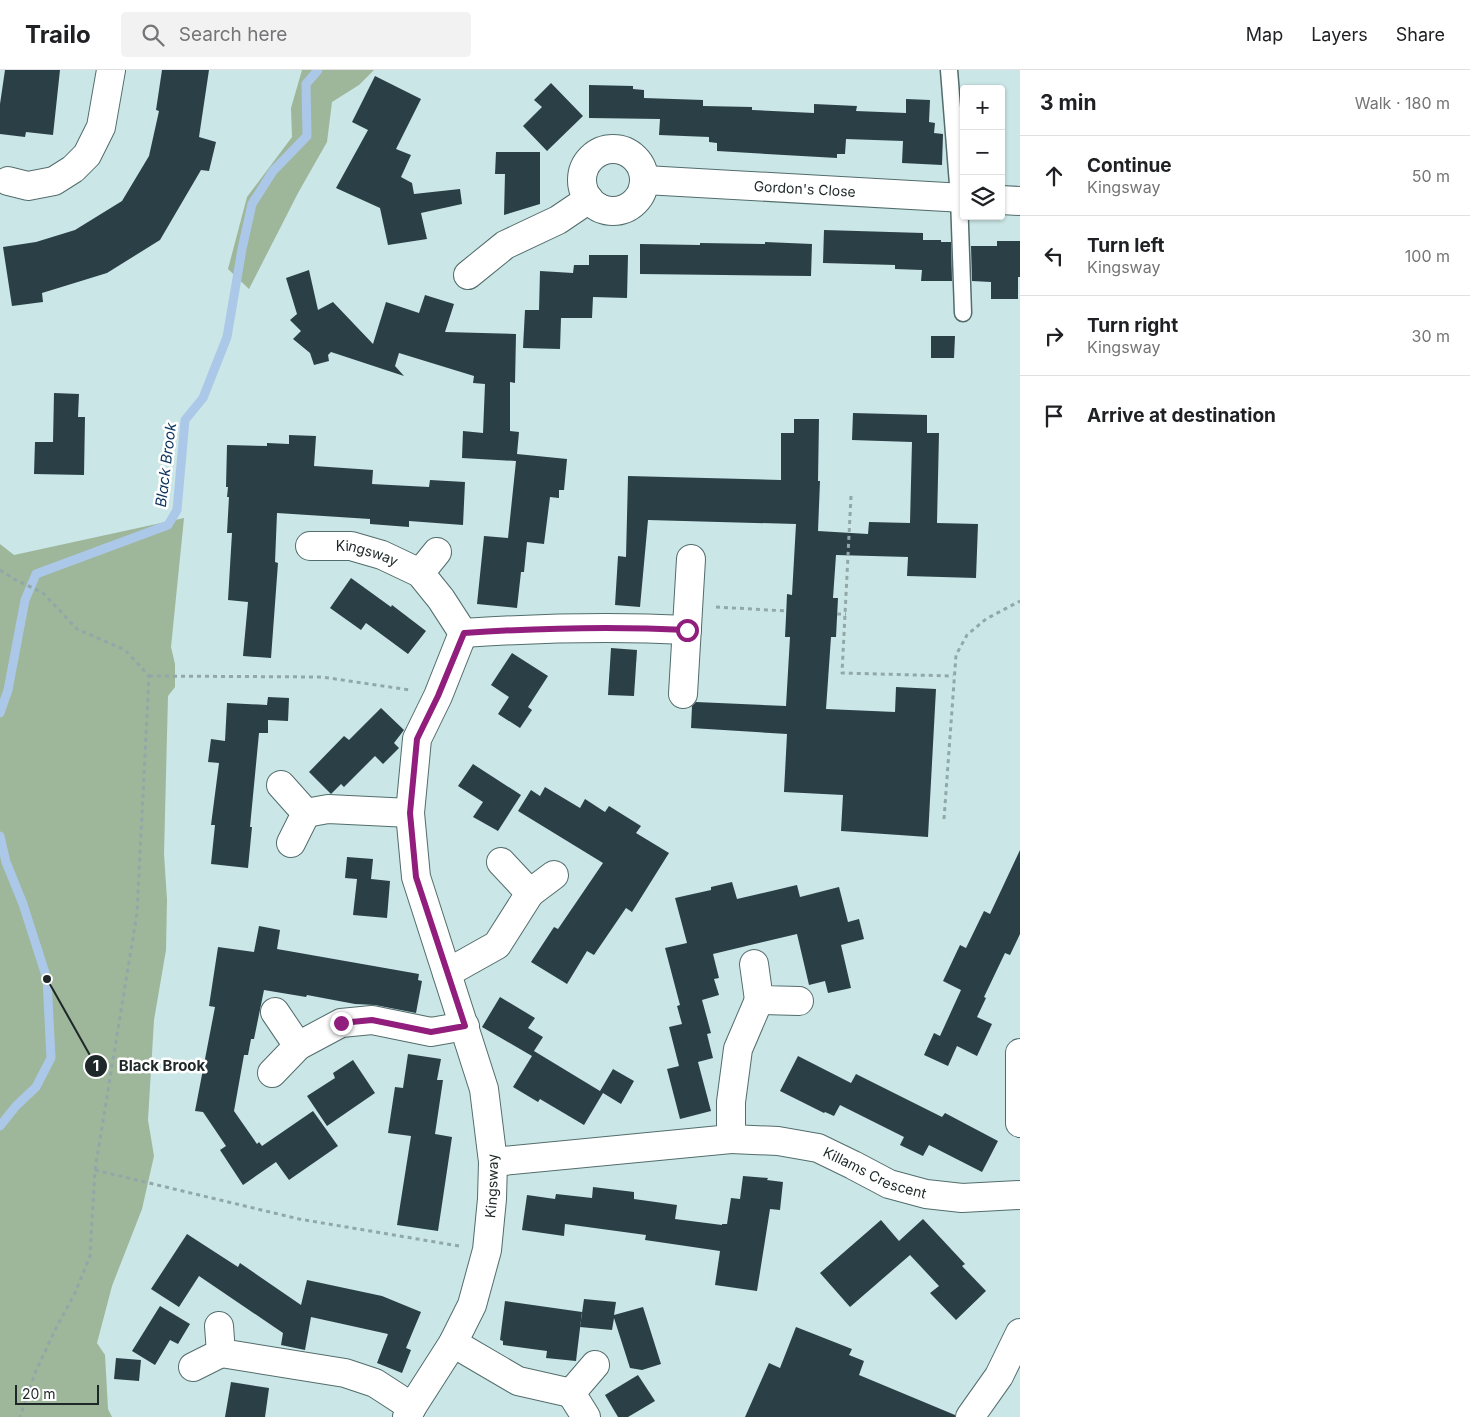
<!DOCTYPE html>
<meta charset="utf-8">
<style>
body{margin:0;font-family:Inter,sans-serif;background:#f2f2f2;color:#202124}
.controls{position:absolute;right:15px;top:15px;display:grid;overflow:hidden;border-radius:5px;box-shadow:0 1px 4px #0004}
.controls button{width:45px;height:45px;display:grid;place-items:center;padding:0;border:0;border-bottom:1px solid #e0e0e0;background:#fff;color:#202124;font:25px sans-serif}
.scale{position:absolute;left:15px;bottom:12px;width:84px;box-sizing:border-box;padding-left:5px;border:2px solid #1e2828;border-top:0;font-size:14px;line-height:18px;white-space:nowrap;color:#1e2828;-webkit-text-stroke:4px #fff;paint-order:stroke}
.stop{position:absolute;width:15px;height:15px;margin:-11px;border:4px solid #911e7d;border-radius:50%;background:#fff}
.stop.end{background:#911e7d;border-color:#fff;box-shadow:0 1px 5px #0008}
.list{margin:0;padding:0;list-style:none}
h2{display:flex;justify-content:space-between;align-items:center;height:65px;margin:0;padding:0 20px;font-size:21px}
h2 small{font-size:16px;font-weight:400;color:#757577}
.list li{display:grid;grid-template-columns:32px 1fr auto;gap:15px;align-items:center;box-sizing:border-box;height:80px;padding:0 20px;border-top:1px solid #e0e0e0}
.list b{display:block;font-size:19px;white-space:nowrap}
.list p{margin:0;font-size:16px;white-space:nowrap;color:#757577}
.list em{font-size:16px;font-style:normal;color:#757577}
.icon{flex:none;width:28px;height:28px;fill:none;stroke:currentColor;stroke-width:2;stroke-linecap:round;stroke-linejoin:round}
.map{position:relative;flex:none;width:1020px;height:1347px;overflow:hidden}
header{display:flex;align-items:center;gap:30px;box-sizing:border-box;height:70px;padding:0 25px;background:#fff;border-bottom:1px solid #e0e0e0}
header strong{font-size:24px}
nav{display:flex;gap:28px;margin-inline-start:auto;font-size:18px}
.search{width:350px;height:45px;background:#f2f2f2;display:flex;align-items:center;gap:12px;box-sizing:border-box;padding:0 18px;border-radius:5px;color:#757577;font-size:19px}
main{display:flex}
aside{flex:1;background:#fff}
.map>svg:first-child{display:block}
.green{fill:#9eb69a}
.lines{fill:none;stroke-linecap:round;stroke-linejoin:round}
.stream{stroke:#acc8e9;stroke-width:9}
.building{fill:#2b3f47}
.service-casing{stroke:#536c6c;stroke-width:19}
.minor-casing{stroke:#536c6c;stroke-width:30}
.path{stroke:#92a8a8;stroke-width:3;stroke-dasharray:4 4;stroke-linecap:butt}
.service{stroke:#fff;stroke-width:16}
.minor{stroke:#fff;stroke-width:28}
.route{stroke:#911e7d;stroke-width:6}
.labels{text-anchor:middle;stroke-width:5;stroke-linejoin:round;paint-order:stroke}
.street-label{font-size:14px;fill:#1e2828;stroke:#fff}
.water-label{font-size:15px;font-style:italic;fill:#0c345e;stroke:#fff}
.leader{fill:none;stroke:#1e2828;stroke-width:2}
.callout-dot{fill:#1e2828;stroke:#fff;stroke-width:2}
.mark-label{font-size:15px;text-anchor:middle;font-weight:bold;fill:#fff}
.callout-label{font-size:15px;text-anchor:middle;font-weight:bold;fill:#1e2828;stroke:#fff;stroke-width:5;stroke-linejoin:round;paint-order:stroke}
</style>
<header>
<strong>Trailo</strong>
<div class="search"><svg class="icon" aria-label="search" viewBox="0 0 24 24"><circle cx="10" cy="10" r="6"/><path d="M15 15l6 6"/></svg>Search here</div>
<nav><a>Map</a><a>Layers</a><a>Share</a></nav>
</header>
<main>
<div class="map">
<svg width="1020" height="1347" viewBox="0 0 1020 1347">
<rect width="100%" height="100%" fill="#cae6e6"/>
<g class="green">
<polygon points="302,0 374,0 359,15 332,32 327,72 298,123 249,219 228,199 247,127 292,67 291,38"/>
<polygon points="184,448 171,577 175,594 175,617 168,626 164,784 167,830 166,880 154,950 148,1050 154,1086 142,1139 112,1216 97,1273 105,1285 108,1339 112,1347 0,1347 0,474 14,485"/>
</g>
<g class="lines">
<g class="stream">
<polyline points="0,643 8,620 25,530 36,504 168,455 177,440 185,350 203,328 227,267 242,179 252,134 273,101 307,66 306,14 318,0"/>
<polyline points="0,766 6,792 23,834 47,909 51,988 36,1017 16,1036 0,1056"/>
</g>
</g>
<g class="building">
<polygon points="5,0 60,0 53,65 26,62 25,67 0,64 0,34"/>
<polygon points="162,0 209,0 199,67 216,72 209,101 201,100 160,170 107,203 42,223 43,232 12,236 3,177 36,172 75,160 122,131 149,86 159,41 156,40"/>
<polygon points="375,6 421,29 396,79 411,85 401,107 412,113 414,124 460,119 462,134 421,143 427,169 388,175 380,138 336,118 368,60 352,52"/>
<polygon points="551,13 583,46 547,81 523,56 542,37 534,30"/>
<polygon points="589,15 633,16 633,19 644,20 644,28 703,30 703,36 752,37 752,40 814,43 814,34 857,36 856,41 906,43 906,29 930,30 929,52 935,53 934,63 943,64 942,95 902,93 903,71 846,69 845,84 837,84 837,88 717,81 717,73 709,72 709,67 659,65 660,49 589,48"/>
<polygon points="496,82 540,82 540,134 504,145 505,104 495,104"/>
<polygon points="824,160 923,163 923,170 941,170 941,172 951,172 952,211 921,211 922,200 895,199 895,195 823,193"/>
<polygon points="997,171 1020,171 1020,207 1018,207 1018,229 991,229 991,212 972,211 971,176 997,176"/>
<polygon points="765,172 812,174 811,206 640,204 640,174 700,175 700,173 765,174"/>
<polygon points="589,185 628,185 627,228 593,227 592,248 561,248 560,279 523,278 525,240 539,240 540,201 573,203 574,195 589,195"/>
<polygon points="309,200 318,240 333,232 373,274 386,232 419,243 425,225 454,234 445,262 516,264 515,313 510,312 510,361 519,362 517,384 567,389 564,420 559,420 559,428 550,427 544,474 527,472 524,502 521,502 517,538 477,534 484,466 508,468 516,391 462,388 463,361 483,363 485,314 473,313 474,306 399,283 395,296 404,306 331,282 328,285 329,291 314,295 310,283 293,269 301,261 290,250 297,244 286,208"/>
<polygon points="931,266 955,266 954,288 931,288"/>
<polygon points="54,323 79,324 78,347 85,347 84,405 34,404 35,372 53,372"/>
<polygon points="853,343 927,345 927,363 939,363 937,453 978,454 976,508 907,506 908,487 836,485 833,528 838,528 836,567 831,567 826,639 895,642 896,617 936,619 928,767 841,761 843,725 784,722 787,664 691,658 692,636 696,632 786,636 790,567 785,567 786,547 787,524 792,525 796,454 648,450 640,537 615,535 618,486 626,487 628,406 781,410 781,363 794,363 794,349 819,349 818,411 820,411 818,461 868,464 869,452 910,453 912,372 852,370"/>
<polygon points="289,365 316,366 314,396 373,400 372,414 429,417 430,410 465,412 463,455 409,451 409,457 370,454 370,449 277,443 275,492 278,493 271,588 243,586 248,532 228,530 232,463 227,463 229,427 227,427 228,417 226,417 227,375 267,376 267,373 289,374"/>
<polygon points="351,508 391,537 392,535 426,561 408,584 366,553 361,560 330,538"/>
<polygon points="611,578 637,580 634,626 608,625"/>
<polygon points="512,583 548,606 528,637 532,640 520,658 498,644 509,627 491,615"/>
<polygon points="268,627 289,628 288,651 268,650 268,663 259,663 250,757 252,757 248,798 211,794 215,755 211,755 219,693 208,692 211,669 225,671 227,633 267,635"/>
<polygon points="381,638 404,660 394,673 399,678 383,694 375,686 344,717 341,714 331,724 309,702 344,666 349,670"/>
<polygon points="473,694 521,725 498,761 473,747 483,732 458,716"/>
<polygon points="545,717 580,738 585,729 605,742 609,736 641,756 636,763 669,783 632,842 626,838 594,885 587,881 567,914 531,892 554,857 558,859 603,793 518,741 531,720 540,726"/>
<polygon points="1020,780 1020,864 1010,885 1005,883 984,927 986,928 977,947 992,954 977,986 957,976 948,996 924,985 934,963 940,966 961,920 943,911 960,875 966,878 984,841 990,844"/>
<polygon points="347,787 373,789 371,809 390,811 387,848 353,845 357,809 345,808"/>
<polygon points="732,812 737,829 797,815 800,827 839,817 848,852 859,849 864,869 841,875 851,918 828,923 825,911 809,915 797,864 713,884 719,908 714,909 719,925 702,930 711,963 707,964 713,988 683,996 698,992 711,1041 680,1049 667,999 679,996 669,957 682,954 677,936 680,935 665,878 687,873 675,828 711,820 711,817"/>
<polygon points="259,856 280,860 277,879 419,904 418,910 422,911 416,943 375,935 355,934 307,925 306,927 264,920 254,969 251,969 248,985 244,985 234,1041 257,1074 259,1072 262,1076 313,1041 338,1076 289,1110 276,1092 243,1115 220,1080 226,1076 203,1042 195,1041 215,937 209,936 218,877 254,882"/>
<polygon points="500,927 535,948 528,958 543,967 534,981 600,1021 613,999 634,1011 621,1034 603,1023 584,1055 540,1029 538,1032 513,1017 532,986 482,957"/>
<polygon points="408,984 441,989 437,1010 443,1010 435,1064 452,1067 438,1161 397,1155 411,1066 388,1063 395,1017 403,1018"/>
<polygon points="798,986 851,1013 856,1004 942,1047 945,1043 998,1071 982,1102 929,1075 923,1086 900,1075 904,1067 840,1035 834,1046 825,1042 824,1043 780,1021"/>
<polygon points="353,990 375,1023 327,1056 307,1026 335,1008 333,1003"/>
<polygon points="743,1106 768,1108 767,1110 783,1112 780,1140 770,1139 757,1221 715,1215 720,1181 645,1170 646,1165 565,1154 564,1166 522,1160 527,1125 555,1129 556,1124 592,1128 593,1117 634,1122 634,1129 677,1135 675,1149 722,1155 722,1154 727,1154 731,1128 740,1129"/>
<polygon points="923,1149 965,1194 962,1196 986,1221 956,1250 930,1223 939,1216 910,1185 850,1237 820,1203 881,1150 899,1171"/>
<polygon points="187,1164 238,1197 240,1193 301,1235 307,1210 382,1226 421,1242 406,1278 411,1280 402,1303 377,1293 388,1264 311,1247 305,1280 281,1275 283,1263 199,1206 179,1237 151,1219"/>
<polygon points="584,1229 616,1232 614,1245 643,1237 661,1294 642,1300 630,1298 614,1248 612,1260 580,1257"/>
<polygon points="505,1231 582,1242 576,1291 546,1288 547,1281 503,1275 503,1271 500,1270"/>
<polygon points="160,1236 190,1254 178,1274 170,1270 155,1295 132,1281"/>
<polygon points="796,1257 852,1279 849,1285 864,1291 859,1305 955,1345 955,1347 745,1347 769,1293 780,1298"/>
<polygon points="116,1288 141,1290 139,1311 114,1309"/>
<polygon points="638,1305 655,1331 628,1347 618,1347 605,1325"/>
<polygon points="231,1312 269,1318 265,1347 225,1347"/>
</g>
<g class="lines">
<defs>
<polyline id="service" points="949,0 959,127 963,243"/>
<g id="minor">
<circle cx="613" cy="110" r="31"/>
<path id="s1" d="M645,110L964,128"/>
<polyline points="8,111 28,116 54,111 73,99 87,85 101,57 111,0"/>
<polyline points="1001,130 1020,131"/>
<polyline points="468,205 505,175 558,150 589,129"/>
<path id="s2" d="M310,476H351L382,485L420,503L441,529L463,563"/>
<polyline points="420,503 437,482"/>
<path d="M463,563C538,558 612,556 687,560"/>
<polyline points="683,624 691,489"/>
<polyline points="281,715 306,743 291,773"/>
<polyline points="306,743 328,739 410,743"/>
<polyline points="501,792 530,823 554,805"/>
<polyline points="754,894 759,930 799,931"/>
<polyline points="447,903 497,875 530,823"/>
<polyline points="275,942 298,976"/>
<polyline points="1020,983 1020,1053"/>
<polyline points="272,1003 298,976 341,953 372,950 431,962 465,956"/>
<path id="s3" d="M731,1069L778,1071L818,1078L853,1095L889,1114L926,1124L962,1128L1020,1125"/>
<polyline points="493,1092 731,1069 731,1032 738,979 759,930"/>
<polyline points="453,1273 518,1311 571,1323"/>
<polyline points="221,1283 345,1303 375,1313 412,1337"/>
<polyline points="193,1297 221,1283 219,1256"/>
<path id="s4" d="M407,1347L412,1337L453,1273L472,1235L487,1180L492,1129L493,1092L484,1019L416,807L410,743L417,669L438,626L463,563"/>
<polyline points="586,1347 571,1323 595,1295"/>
<polyline points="970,1347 999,1306 1020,1263"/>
</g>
</defs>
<use href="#service" class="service-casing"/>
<use href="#minor" class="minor-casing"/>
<g class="path">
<polyline points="851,426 842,603 953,606"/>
<polyline points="0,500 14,509 43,523 77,559 125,580 149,606 137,843 95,1100 90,1186 75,1223 55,1260 35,1303 20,1347"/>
<polyline points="716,537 787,541"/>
<polyline points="837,544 846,544"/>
<polyline points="149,606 322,607 410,620"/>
<polyline points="944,749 956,585 967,565 986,549 1020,531"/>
<polyline points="95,1100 299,1149 459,1176"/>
</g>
<use href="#service" class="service"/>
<use href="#minor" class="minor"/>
</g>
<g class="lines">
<path class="route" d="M341,953L372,950L431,962L465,956L416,807L410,743L417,669L438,626L464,563C538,558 612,556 687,560"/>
</g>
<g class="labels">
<g class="street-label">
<text dy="5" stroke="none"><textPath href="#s1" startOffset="160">Gordon's Close</textPath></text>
<text dy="5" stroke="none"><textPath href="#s2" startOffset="58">Kingsway</textPath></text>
<text dy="5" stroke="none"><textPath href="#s3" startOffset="150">Killams Crescent</textPath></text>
<text dy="5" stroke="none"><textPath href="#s4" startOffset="251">Kingsway</textPath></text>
</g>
<g class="water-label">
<text transform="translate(166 395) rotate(-83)" y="5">Black Brook</text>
</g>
</g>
<path class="leader" d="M47 909L96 996"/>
<g class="callout-dot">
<circle cx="47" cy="909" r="5"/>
<circle cx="96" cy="996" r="12"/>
</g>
<g class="mark-label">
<text x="96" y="1001">1</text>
</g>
<g class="callout-label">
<text x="162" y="1001">Black Brook</text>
</g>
</svg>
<div class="controls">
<button>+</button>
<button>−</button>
<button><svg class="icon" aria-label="layers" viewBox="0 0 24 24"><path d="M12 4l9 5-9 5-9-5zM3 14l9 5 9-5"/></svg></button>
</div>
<div class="scale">20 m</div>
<div class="stop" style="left:687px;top:560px"></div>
<div class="stop end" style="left:341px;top:953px"></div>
</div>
<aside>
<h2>3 min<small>Walk · 180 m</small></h2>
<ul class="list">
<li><svg class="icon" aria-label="ahead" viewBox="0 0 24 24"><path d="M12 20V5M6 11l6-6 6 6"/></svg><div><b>Continue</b><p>Kingsway</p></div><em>50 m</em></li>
<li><svg class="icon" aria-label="left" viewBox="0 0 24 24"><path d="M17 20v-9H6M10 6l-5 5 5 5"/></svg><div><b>Turn left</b><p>Kingsway</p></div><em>100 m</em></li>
<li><svg class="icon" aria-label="right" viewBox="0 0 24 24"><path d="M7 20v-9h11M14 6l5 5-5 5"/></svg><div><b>Turn right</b><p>Kingsway</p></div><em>30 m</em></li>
<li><svg class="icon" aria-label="arrive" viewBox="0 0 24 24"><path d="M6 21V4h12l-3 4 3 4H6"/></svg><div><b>Arrive at destination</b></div></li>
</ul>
</aside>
</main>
